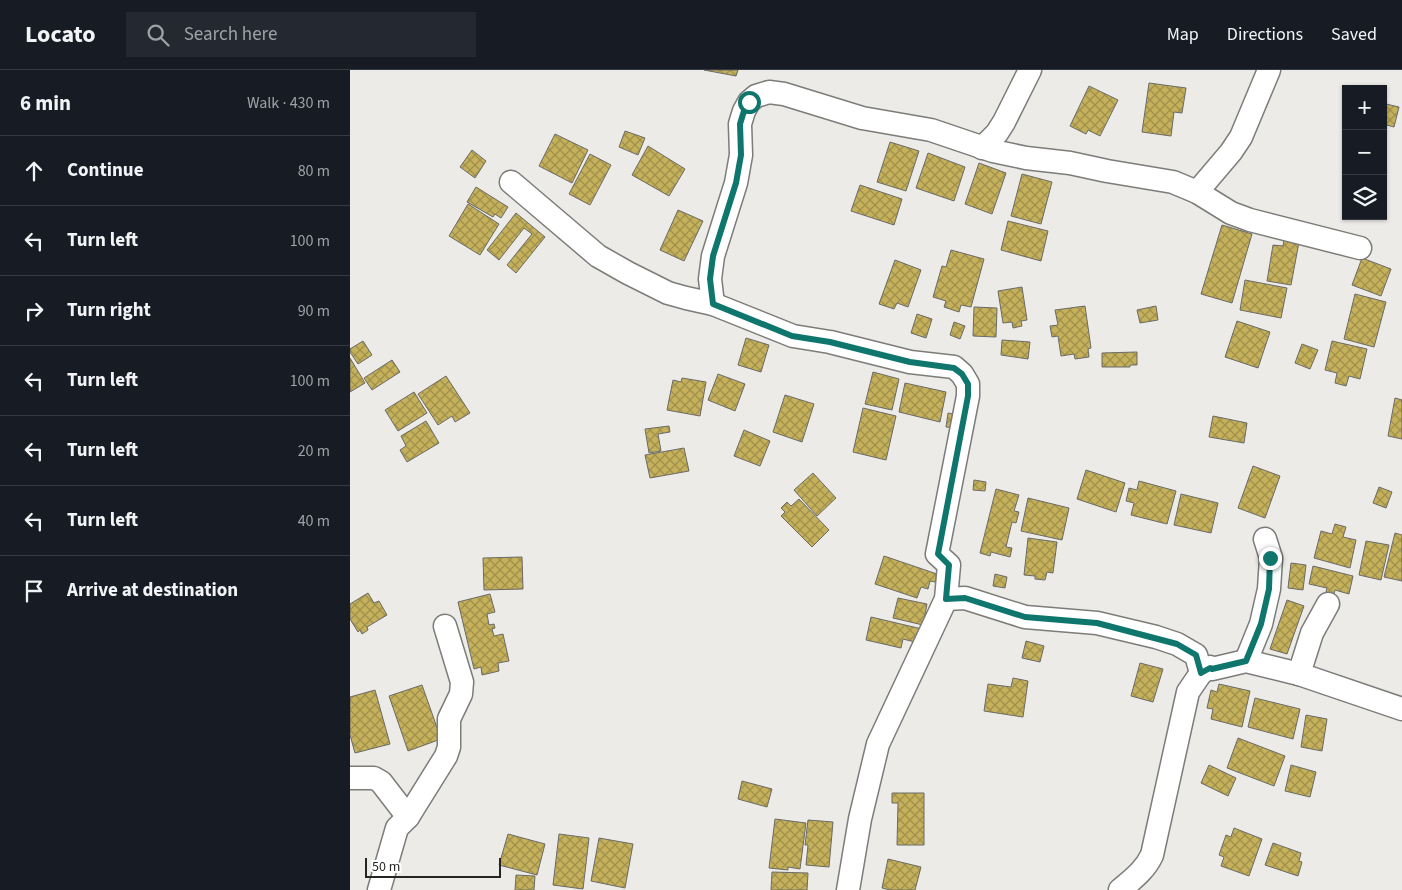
<!DOCTYPE html>
<meta charset="utf-8">
<style>
body{margin:0;font-family:"Source Sans 3",sans-serif;background:#242831;color:#f1f3f6}
.controls{position:absolute;right:15px;top:15px;display:grid;overflow:hidden;border-radius:0px;box-shadow:0 1px 4px #0004}
.controls button{width:45px;height:45px;display:grid;place-items:center;padding:0;border:0;border-bottom:1px solid #363941;background:#171b24;color:#f1f3f6;font:25px sans-serif}
.scale{position:absolute;left:15px;bottom:12px;width:136px;box-sizing:border-box;padding-left:5px;border:2px solid #252524;border-top:0;font-size:14px;line-height:18px;white-space:nowrap;color:#252524;-webkit-text-stroke:4px #fff;paint-order:stroke}
.stop{position:absolute;width:15px;height:15px;margin:-11px;border:4px solid #0f766e;border-radius:50%;background:#fff}
.stop.end{background:#0f766e;border-color:#fff;box-shadow:0 1px 5px #0008}
.list{margin:0;padding:0;list-style:none}
h2{display:flex;justify-content:space-between;align-items:center;height:65px;margin:0;padding:0 20px;font-size:21px}
h2 small{font-size:16px;font-weight:400;color:#9ea1a6}
.list li{display:grid;grid-template-columns:32px 1fr auto;gap:15px;align-items:center;box-sizing:border-box;height:70px;padding:0 20px;border-top:1px solid #363941}
.list b{display:block;font-size:19px;white-space:nowrap}
.list em{font-size:16px;font-style:normal;color:#9ea1a6}
.icon{flex:none;width:28px;height:28px;fill:none;stroke:currentColor;stroke-width:2;stroke-linecap:round;stroke-linejoin:round}
.map{position:relative;flex:none;width:1052px;height:820px;overflow:hidden}
header{display:flex;align-items:center;gap:30px;box-sizing:border-box;height:70px;padding:0 25px;background:#171b24;border-bottom:1px solid #363941}
header strong{font-size:24px}
nav{display:flex;gap:28px;margin-inline-start:auto;font-size:18px}
.search{width:350px;height:45px;background:#242831;display:flex;align-items:center;gap:12px;box-sizing:border-box;padding:0 18px;border-radius:0px;color:#9ea1a6;font-size:19px}
main{display:flex}
aside{flex:1;background:#171b24}
.map>svg:first-child{display:block}
.building{fill:url(#building-cross-hatch);stroke:#6a6a67}
.lines{fill:none;stroke-linecap:round;stroke-linejoin:round}
.minor-casing{stroke:#7c7c79;stroke-width:25}
.minor{stroke:#fff;stroke-width:22}
.route{stroke:#0f766e;stroke-width:6}
</style>
<header>
<strong>Locato</strong>
<div class="search"><svg class="icon" aria-label="search" viewBox="0 0 24 24"><circle cx="10" cy="10" r="6"/><path d="M15 15l6 6"/></svg>Search here</div>
<nav><a>Map</a><a>Directions</a><a>Saved</a></nav>
</header>
<main>
<aside>
<h2>6 min<small>Walk · 430 m</small></h2>
<ul class="list">
<li><svg class="icon" aria-label="ahead" viewBox="0 0 24 24"><path d="M12 20V5M6 11l6-6 6 6"/></svg><div><b>Continue</b></div><em>80 m</em></li>
<li><svg class="icon" aria-label="left" viewBox="0 0 24 24"><path d="M17 20v-9H6M10 6l-5 5 5 5"/></svg><div><b>Turn left</b></div><em>100 m</em></li>
<li><svg class="icon" aria-label="right" viewBox="0 0 24 24"><path d="M7 20v-9h11M14 6l5 5-5 5"/></svg><div><b>Turn right</b></div><em>90 m</em></li>
<li><svg class="icon" aria-label="left" viewBox="0 0 24 24"><path d="M17 20v-9H6M10 6l-5 5 5 5"/></svg><div><b>Turn left</b></div><em>100 m</em></li>
<li><svg class="icon" aria-label="left" viewBox="0 0 24 24"><path d="M17 20v-9H6M10 6l-5 5 5 5"/></svg><div><b>Turn left</b></div><em>20 m</em></li>
<li><svg class="icon" aria-label="left" viewBox="0 0 24 24"><path d="M17 20v-9H6M10 6l-5 5 5 5"/></svg><div><b>Turn left</b></div><em>40 m</em></li>
<li><svg class="icon" aria-label="arrive" viewBox="0 0 24 24"><path d="M6 21V4h12l-3 4 3 4H6"/></svg><div><b>Arrive at destination</b></div></li>
</ul>
</aside>
<div class="map">
<svg width="1052" height="820" viewBox="0 0 1052 820">
<defs>
<pattern id="building-cross-hatch" width="8" height="8" patternUnits="userSpaceOnUse" patternTransform="scale(1.25)"><rect width="8" height="8" fill="#c5b15b"/><path d="M0 0l8 8M0 8l8-8" fill="none" stroke="#a0904b"/></pattern>
</defs>
<rect width="100%" height="100%" fill="#ecebe7"/>
<g class="building">
<polygon points="354,0 388,0 386,6"/>
<polygon points="799,13 836,18 832,43 824,42 821,66 792,62"/>
<polygon points="739,16 768,30 750,66 738,60 736,64 720,56"/>
<polygon points="1036,34 1049,37 1044,57 1033,54 1033,45"/>
<polygon points="275,61 295,68 288,85 269,77"/>
<polygon points="205,64 238,80 222,113 189,96"/>
<polygon points="540,72 569,81 556,121 527,112"/>
<polygon points="298,76 335,99 319,126 282,105"/>
<polygon points="122,80 136,91 125,108 110,97"/>
<polygon points="578,83 615,97 604,131 566,118"/>
<polygon points="240,84 261,95 240,135 219,124"/>
<polygon points="629,93 656,103 642,144 615,134"/>
<polygon points="672,104 702,112 691,154 661,146"/>
<polygon points="510,115 552,129 544,155 501,141"/>
<polygon points="126,117 158,137 151,148 145,144 143,147 117,132"/>
<polygon points="118,134 149,154 130,185 99,166"/>
<polygon points="328,140 353,151 334,191 310,180"/>
<polygon points="166,143 195,167 166,203 157,195 182,164 174,158 149,190 137,180"/>
<polygon points="658,151 698,161 691,191 651,180"/>
<polygon points="872,155 902,164 882,233 851,224"/>
<polygon points="934,169 949,172 941,215 917,211 923,175 933,176"/>
<polygon points="601,180 634,189 621,237 611,235 609,242 594,237 596,231 583,227 592,196 596,197"/>
<polygon points="1012,188 1041,199 1031,226 1002,215"/>
<polygon points="545,190 571,200 558,237 547,233 544,239 529,234"/>
<polygon points="895,210 937,218 931,248 890,240"/>
<polygon points="672,217 677,250 671,251 672,256 663,258 662,252 653,253 648,221"/>
<polygon points="1005,224 1036,232 1024,277 994,269"/>
<polygon points="735,236 741,278 738,279 739,287 725,289 724,284 711,286 708,266 702,267 700,256 708,255 705,240"/>
<polygon points="806,236 808,250 790,253 787,240"/>
<polygon points="624,237 647,238 646,267 623,266"/>
<polygon points="567,244 582,249 576,268 561,263"/>
<polygon points="887,251 920,262 908,298 875,287"/>
<polygon points="604,252 615,256 610,269 600,265"/>
<polygon points="396,268 419,275 411,302 388,295"/>
<polygon points="652,270 680,272 678,289 651,285"/>
<polygon points="13,271 22,285 8,294 0,282 0,279"/>
<polygon points="982,271 1017,279 1010,309 999,306 996,316 985,313 987,303 975,300"/>
<polygon points="952,274 968,280 960,299 945,293"/>
<polygon points="787,282 787,295 780,295 780,297 752,297 752,283"/>
<polygon points="0,288 15,313 0,322"/>
<polygon points="42,290 50,302 22,320 14,308"/>
<polygon points="523,302 549,309 542,340 515,334"/>
<polygon points="368,304 395,314 385,341 358,330"/>
<polygon points="96,306 120,343 105,352 102,346 88,355 68,324"/>
<polygon points="332,308 356,312 350,346 317,340 323,310 331,312"/>
<polygon points="555,313 596,322 590,352 549,342"/>
<polygon points="64,322 77,343 48,361 35,340"/>
<polygon points="435,325 464,334 452,372 423,362"/>
<polygon points="1045,328 1052,330 1052,369 1038,366"/>
<polygon points="513,338 546,346 536,390 503,382"/>
<polygon points="598,343 608,345 607,358 596,357"/>
<polygon points="863,346 897,353 894,373 859,367"/>
<polygon points="76,351 89,373 57,392 50,380 56,376 51,366"/>
<polygon points="319,356 320,362 308,364 311,381 299,383 295,359"/>
<polygon points="394,360 420,371 410,396 384,386"/>
<polygon points="334,378 339,401 300,408 295,385"/>
<polygon points="903,396 930,406 915,448 888,438"/>
<polygon points="736,400 775,413 766,442 727,429"/>
<polygon points="463,403 486,428 467,446 444,420"/>
<polygon points="624,410 636,412 635,421 623,420"/>
<polygon points="789,411 826,421 817,454 781,445 784,433 776,431 779,418 787,420"/>
<polygon points="1029,417 1042,422 1036,438 1023,433"/>
<polygon points="646,419 669,425 664,441 669,442 666,453 662,452 656,477 662,478 660,487 641,482 640,486 630,483"/>
<polygon points="831,424 868,433 861,463 824,455"/>
<polygon points="678,428 719,438 712,470 671,461"/>
<polygon points="449,429 479,460 462,477 431,446 435,442 431,438 437,432 441,436"/>
<polygon points="985,454 996,457 993,467 1006,470 1000,498 964,488 971,461 982,464"/>
<polygon points="1045,463 1052,465 1052,511 1034,507"/>
<polygon points="678,468 707,472 703,503 697,502 695,510 685,509 685,506 674,505"/>
<polygon points="1016,471 1039,475 1031,510 1009,505"/>
<polygon points="534,486 587,504 585,512 580,511 578,519 571,517 567,528 525,514"/>
<polygon points="172,487 173,519 134,520 133,488"/>
<polygon points="941,493 956,495 953,520 938,518"/>
<polygon points="963,496 1003,506 999,524 985,520 983,527 975,526 977,518 959,514"/>
<polygon points="645,504 657,507 655,518 643,516"/>
<polygon points="18,523 24,533 29,531 37,545 17,557 18,560 12,564 10,560 8,562 0,549 0,534"/>
<polygon points="140,524 145,542 137,544 139,555 144,554 145,558 142,559 144,566 153,564 159,591 148,593 149,601 132,605 131,597 124,599 108,532"/>
<polygon points="548,528 577,534 573,555 543,548"/>
<polygon points="937,530 954,536 937,584 920,579"/>
<polygon points="521,547 572,559 569,573 553,569 551,578 516,570"/>
<polygon points="676,571 694,576 690,592 672,588"/>
<polygon points="790,593 813,599 803,632 781,626"/>
<polygon points="663,608 678,611 673,647 634,641 638,614 661,617"/>
<polygon points="869,614 900,621 892,657 861,649 863,639 857,638 861,620 867,622"/>
<polygon points="72,615 91,669 58,681 39,626"/>
<polygon points="25,620 40,674 5,683 0,665 0,627"/>
<polygon points="905,628 950,639 943,669 898,657"/>
<polygon points="956,645 977,649 972,681 951,677"/>
<polygon points="888,668 935,686 924,716 877,698"/>
<polygon points="859,695 886,708 878,726 851,713"/>
<polygon points="941,695 966,702 960,727 935,721"/>
<polygon points="392,711 422,719 417,737 388,729"/>
<polygon points="542,723 574,723 574,775 547,775 548,733 542,733"/>
<polygon points="425,749 456,753 450,799 438,797 438,800 419,798"/>
<polygon points="458,750 483,752 479,797 456,795 458,775 455,775"/>
<polygon points="884,758 912,769 899,806 871,796 874,787 869,785 876,765 881,767"/>
<polygon points="158,764 195,774 187,805 149,795"/>
<polygon points="209,764 239,768 233,819 203,815"/>
<polygon points="249,768 283,774 275,818 241,811"/>
<polygon points="923,773 951,783 949,791 952,792 948,806 915,795"/>
<polygon points="538,789 571,797 565,820 540,820 532,818"/>
<polygon points="422,802 458,803 457,820 421,820"/>
<polygon points="166,805 185,806 184,820 165,820"/>
</g>
<g class="lines">
<defs>
<g id="minor">
<polyline points="632,78 647,63 654,52 680,0"/>
<polyline points="161,112 248,186 278,203 318,223 336,228 363,234 443,266 480,272 560,292 604,297 612,304 618,314 618,326 587,484 599,495 596,529 528,674 510,749 498,820"/>
<polyline points="847,122 881,82 891,67 919,0"/>
<polyline points="363,234 360,209 363,186 386,113 391,85 390,54 394,41 399,32 406,26 419,22 434,24 512,48 581,60 643,81 676,88 720,93 757,101 823,112 847,122 881,143 900,150 1010,178"/>
<polyline points="596,529 615,528 675,547 747,553 806,567 827,574 846,585 851,603"/>
<polyline points="896,591 911,554 919,519 921,488 915,469"/>
<polyline points="949,604 962,563 978,534"/>
<polyline points="0,708 24,708 31,712 58,747"/>
<polyline points="29,820 47,758 58,747 96,686 99,677 99,649 111,624 112,612 95,556"/>
<path d="M770,820C783,809 795,800 802,785L838,622L851,603L860,597L862,599L896,591L949,604L1052,639"/>
</g>
</defs>
<use href="#minor" class="minor-casing"/>
<use href="#minor" class="minor"/>
</g>
<g class="lines">
<polyline class="route" points="399,32 394,41 390,54 391,85 386,113 363,186 360,209 363,234 442,266 480,272 560,292 604,298 612,304 618,314 618,326 588,484 599,495 596,529 615,528 675,547 747,553 827,574 846,585 851,603 860,598 862,599 896,591 911,554 919,519 920,488"/>
</g>
</svg>
<div class="controls">
<button>+</button>
<button>−</button>
<button><svg class="icon" aria-label="layers" viewBox="0 0 24 24"><path d="M12 4l9 5-9 5-9-5zM3 14l9 5 9-5"/></svg></button>
</div>
<div class="scale">50 m</div>
<div class="stop" style="left:399px;top:32px"></div>
<div class="stop end" style="left:920px;top:488px"></div>
</div>
</main>
